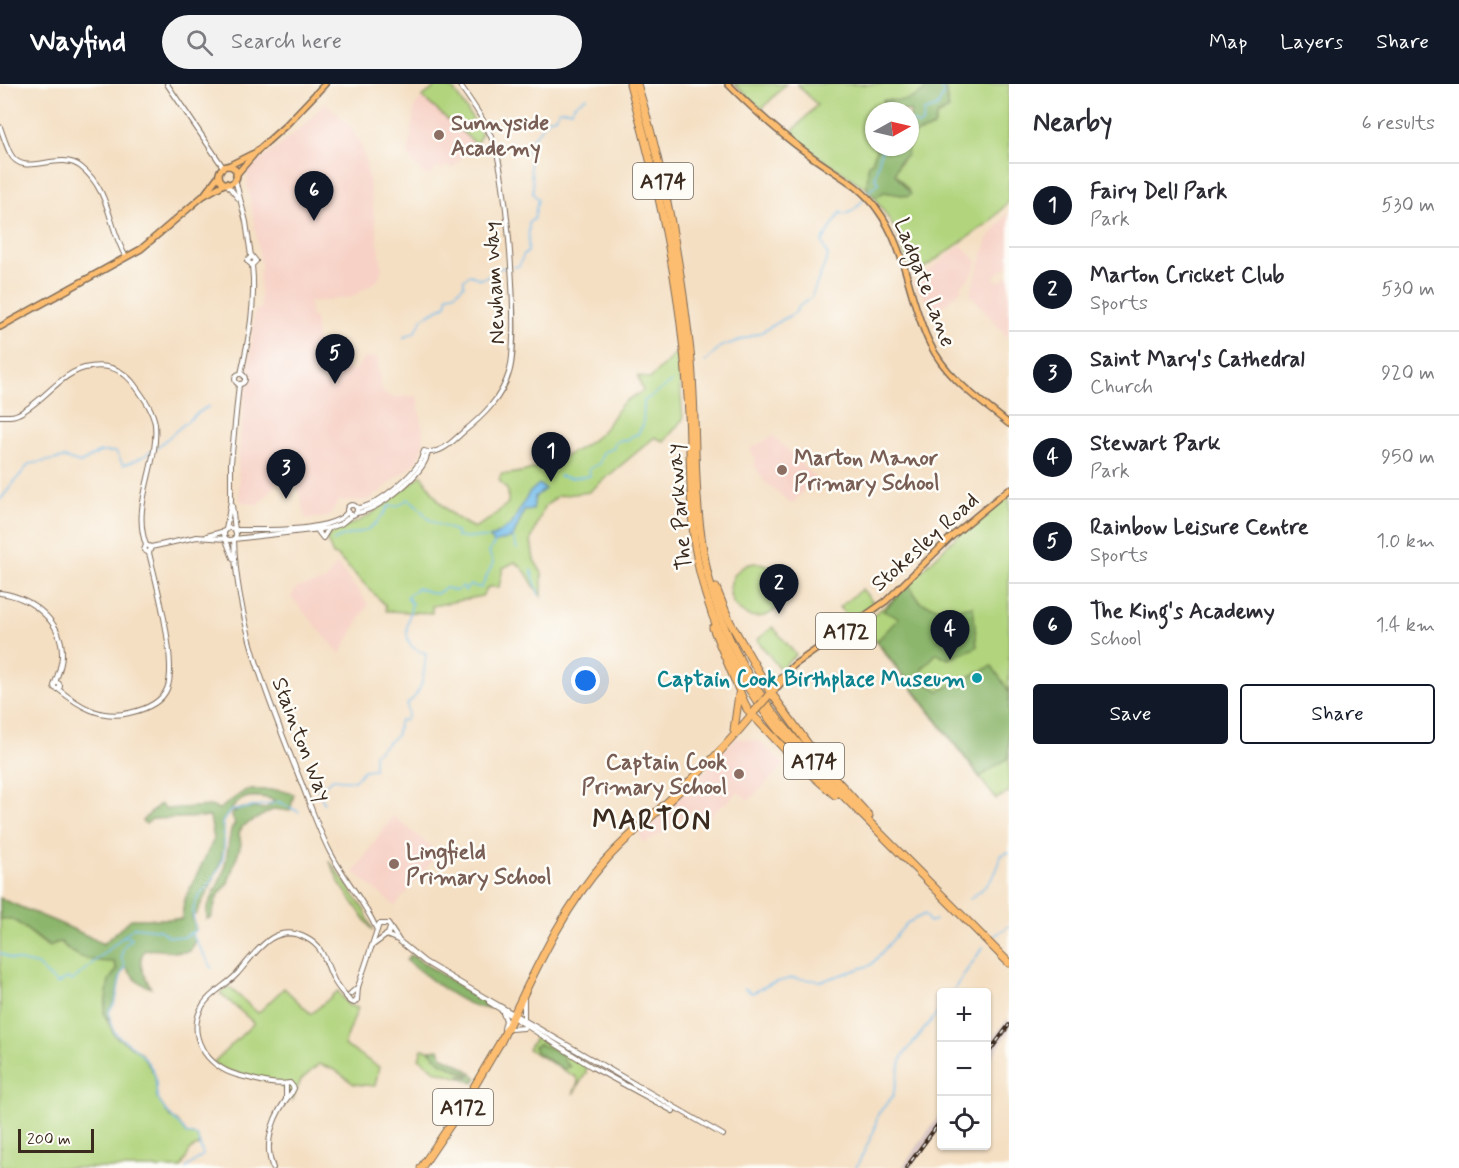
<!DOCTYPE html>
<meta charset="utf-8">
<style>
body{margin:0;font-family:Mynerve,sans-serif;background:#f2f2f3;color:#2b2b33}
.controls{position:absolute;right:18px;bottom:18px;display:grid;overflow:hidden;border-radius:6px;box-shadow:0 2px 4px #0004}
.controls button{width:54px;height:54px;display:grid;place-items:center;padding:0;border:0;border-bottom:2px solid #e1e1e2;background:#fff;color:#2b2b33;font:30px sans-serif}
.compass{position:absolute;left:865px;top:18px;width:54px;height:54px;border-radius:50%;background:#fff;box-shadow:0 2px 4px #0004;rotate:82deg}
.scale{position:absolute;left:18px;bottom:15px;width:76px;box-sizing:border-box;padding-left:6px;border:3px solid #3b2a1e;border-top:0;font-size:16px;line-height:21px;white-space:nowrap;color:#3b2a1e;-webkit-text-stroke:4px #fdfcf7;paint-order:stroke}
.you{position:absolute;left:586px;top:597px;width:21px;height:21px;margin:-15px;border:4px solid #fff;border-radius:50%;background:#1a73e8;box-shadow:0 0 0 9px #1a73e833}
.badge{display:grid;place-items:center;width:39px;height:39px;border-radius:50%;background:#111827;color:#fff;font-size:20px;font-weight:700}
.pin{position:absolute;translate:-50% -50px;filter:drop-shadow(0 2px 3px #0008)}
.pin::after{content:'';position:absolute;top:32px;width:21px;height:18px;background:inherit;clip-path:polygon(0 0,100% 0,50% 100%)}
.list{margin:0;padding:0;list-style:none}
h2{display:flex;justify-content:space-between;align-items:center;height:78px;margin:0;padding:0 24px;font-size:26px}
h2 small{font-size:20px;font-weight:400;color:#7c7c81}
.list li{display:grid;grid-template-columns:39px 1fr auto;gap:18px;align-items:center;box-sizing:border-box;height:84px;padding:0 24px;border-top:2px solid #e1e1e2}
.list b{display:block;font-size:22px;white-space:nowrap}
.list p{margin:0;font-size:20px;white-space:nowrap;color:#7c7c81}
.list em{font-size:20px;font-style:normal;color:#7c7c81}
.actions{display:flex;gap:12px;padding:18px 24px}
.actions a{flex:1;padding:14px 0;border:2px solid #111827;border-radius:6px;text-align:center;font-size:21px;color:#111827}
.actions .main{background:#111827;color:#fff}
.icon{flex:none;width:33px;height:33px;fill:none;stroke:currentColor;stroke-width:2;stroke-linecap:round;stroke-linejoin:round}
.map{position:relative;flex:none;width:1009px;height:1084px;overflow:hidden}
header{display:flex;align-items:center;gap:36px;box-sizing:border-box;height:84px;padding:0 30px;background:#111827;color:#fff}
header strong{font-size:28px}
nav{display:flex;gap:33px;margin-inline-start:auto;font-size:21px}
.search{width:420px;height:54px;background:#f2f2f3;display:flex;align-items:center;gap:15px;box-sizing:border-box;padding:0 21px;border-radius:33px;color:#7c7c81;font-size:22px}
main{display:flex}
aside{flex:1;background:#fff}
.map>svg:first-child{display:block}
.built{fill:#f7d1c6}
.industrial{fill:#d2bfbf}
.green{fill:#b1d47d;stroke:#767f4e;stroke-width:1.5}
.forest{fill:#8cb66c;stroke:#647045;stroke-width:1.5}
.water{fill:#75bded;stroke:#587486;stroke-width:1.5}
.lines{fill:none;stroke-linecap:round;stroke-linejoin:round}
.stream{stroke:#75bded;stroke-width:1.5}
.minor-casing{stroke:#7c6958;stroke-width:6}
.major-casing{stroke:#7c6958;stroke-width:8}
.highway-casing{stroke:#7c6958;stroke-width:9}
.minor{stroke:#fff;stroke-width:4}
.major{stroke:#fcbd6f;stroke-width:5}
.highway{stroke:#fcbd6f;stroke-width:7}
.rail-casing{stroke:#3b2a1e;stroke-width:4}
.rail{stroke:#fdfcf7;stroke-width:1.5;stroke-dasharray:4.5;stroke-linecap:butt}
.highway-bridge-casing{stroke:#7c6958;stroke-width:9;stroke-linecap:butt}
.highway-bridge{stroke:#fcbd6f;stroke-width:7}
.education-dot{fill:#8d6e63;stroke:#fdfcf7;stroke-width:2}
.culture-dot{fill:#0f9aa8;stroke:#fdfcf7;stroke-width:2}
.labels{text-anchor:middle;stroke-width:5;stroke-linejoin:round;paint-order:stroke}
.shield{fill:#fdfcf7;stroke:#75695f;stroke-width:1.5}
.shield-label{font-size:21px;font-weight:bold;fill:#3b2a1e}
.education-label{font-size:22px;font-weight:bold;fill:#785e54;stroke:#fdfcf7;text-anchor:start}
.street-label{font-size:22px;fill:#3b2a1e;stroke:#fdfcf7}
.culture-label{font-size:22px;font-weight:bold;fill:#0d838f;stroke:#fdfcf7;text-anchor:end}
.district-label{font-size:28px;font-weight:bold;letter-spacing:1.5px;fill:#3b2a1e;stroke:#fdfcf7}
</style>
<header>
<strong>Wayfind</strong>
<div class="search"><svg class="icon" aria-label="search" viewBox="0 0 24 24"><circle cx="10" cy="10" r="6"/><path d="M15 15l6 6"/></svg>Search here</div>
<nav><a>Map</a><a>Layers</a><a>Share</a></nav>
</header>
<main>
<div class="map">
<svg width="1009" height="1084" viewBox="0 0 1009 1084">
<rect width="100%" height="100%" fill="#fdfcf7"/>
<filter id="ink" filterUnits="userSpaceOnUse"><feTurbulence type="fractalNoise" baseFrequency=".0167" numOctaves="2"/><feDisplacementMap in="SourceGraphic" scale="12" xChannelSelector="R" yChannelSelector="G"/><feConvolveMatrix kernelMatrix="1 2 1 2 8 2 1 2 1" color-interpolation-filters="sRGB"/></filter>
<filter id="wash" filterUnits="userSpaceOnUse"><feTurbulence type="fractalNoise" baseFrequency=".008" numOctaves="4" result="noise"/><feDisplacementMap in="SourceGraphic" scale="24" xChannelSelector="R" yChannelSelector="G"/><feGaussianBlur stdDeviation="1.35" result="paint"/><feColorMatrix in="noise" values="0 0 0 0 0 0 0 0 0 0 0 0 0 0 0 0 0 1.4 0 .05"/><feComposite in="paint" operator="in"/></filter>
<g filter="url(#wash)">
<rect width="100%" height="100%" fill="#f4dfc3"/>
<g class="built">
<polygon points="422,13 476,60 452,85 447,81 442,86 437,83 429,92 419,87 408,72 414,24"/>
<polygon points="325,18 351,43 361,61 366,77 382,184 378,196 352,213 309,218 311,233 315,234 318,266 339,264 342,283 354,287 364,274 377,273 380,299 384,310 392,313 417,312 423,348 423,363 417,377 369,416 339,417 328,433 306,435 296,396 282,393 258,421 240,417 238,377 242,338 255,226 261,225 259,187 262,186 247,98 248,86 308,38"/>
<polygon points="1009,128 1009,181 993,193 998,198 1009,191 1009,255 970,210 988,155"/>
<polygon points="961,161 977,177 975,183 971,192 960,202 962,205 936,228 913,199"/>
<polygon points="773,352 815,393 792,420 764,397 754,381 755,374 750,365"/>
<polygon points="337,480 368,520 340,570 291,513 296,504 325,497"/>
<polygon points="736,654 759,657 785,681 749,716 738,708 703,738 693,725 665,748 643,759 637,745 678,708 681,711 694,698"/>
<polygon points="393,732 439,769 395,822 354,788"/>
</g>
<g class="industrial">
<polygon points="1009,934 1009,947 987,980 987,960"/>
<polygon points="941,1029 941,1041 910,1084 902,1084"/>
</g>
<g class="green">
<polygon points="734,0 786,0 762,25"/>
<polygon points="797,0 940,0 910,27 874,27 874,63 889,63 869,106 799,60 789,51 817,21"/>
<path d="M944,0H1009V117L990,138L915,190L910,187L897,148L875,114L884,108L908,112L909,106L895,90C897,78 907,74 908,63H910L915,50L934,43L937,31L943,29L946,9Z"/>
<polygon points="438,1 453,5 482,49 476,60 422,13"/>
<path d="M677,268L683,335L664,358L655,353L589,408L558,412L544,423L531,456L534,476L542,489V513C531,501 529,487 515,478L503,484L499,503H488L482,512L432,522V529L386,527L385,521L337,472L333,471L326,454C337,443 355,441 368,432C387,420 404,405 422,391C438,418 446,430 474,444L490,435L508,419V407L499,396L501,390C529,391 585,367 603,346C611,338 615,326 623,319C628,314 637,311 643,307L638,292L650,295Z"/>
<polygon points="1009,409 1009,708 996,715 862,539 888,520 957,452"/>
<circle cx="757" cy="506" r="27"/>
<polygon points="862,505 876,522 853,539 839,523"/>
<polygon points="773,543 796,571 780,585 757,556"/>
<polygon points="329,776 365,827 373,847 340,800"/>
<polygon points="0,835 13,835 47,862 61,858 68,866 114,878 117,886 109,896 104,930 115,952 140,968 155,991 157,1014 170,1033 177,1037 187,1050 197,1052 200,1061 191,1065 181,1084 0,1084"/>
<polygon points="229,903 258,929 284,904 311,930 338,907 348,921 358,924 344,961 379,983 375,1002 354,1000 335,986 319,980 301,996 292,1017 280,1000 223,985 214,978 254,939 220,909"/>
<polygon points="536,953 586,981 586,989 573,1010 578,999 577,994 528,965"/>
<polygon points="422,965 429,966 441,978 470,992 460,991 461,994 436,987 419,974"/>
</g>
<g class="forest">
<path d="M926,0H944L949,25L937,31L934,43L915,50L910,58V27C898,27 886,29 883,16C899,17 913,18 926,5Z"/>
<polygon points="877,63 908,63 907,71 899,77 895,90 911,110 908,112 884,108 875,114 867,106 868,80 872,78"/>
<polygon points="909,501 920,518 945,526 973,522 977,563 948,575 937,569 922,585 922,596 939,607 992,582 1009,607 1009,673 980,693 877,557 899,534 883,527"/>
<path d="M246,706H278L294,710L290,727L274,725L243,742L239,749L241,760L228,799L217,813L211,834L207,835V824L224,787L231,745L235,740L231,730C241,721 253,724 266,725L274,716C244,708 239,713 222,739C231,772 210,801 196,830L192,832L196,846L191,849L195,856L190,867C170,871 163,863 145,866C135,878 145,892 151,904L138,898L125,883C115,898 121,914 109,927L110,937L104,930L109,896L117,886L114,878C92,878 76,875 61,858L55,859L50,863L13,835H0V814C34,830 69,841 103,860L131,835H182L184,817L214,755L210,733L152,735L146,740L142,737L160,720L166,725L210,722L219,725Z"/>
<path d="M411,871L483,917L489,924C466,926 425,891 406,876Z"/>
<polygon points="539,960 562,970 564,977 570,983 563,985 537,969 534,963"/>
<path d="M439,965L443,973C456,978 466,983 477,994L474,999L460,993V991L469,993V990L441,978L429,966Z"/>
</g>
<polygon class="water" points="539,400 545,405 535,413 533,426 524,427 513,453 494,459 490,454 511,441 529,409"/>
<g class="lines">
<g class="stream">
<polyline points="952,0 954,0"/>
<polyline points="910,40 912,37 919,42 923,38 924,27 937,23 944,10 940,0"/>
<polyline points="868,108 879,99 875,93 881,67 889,63"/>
<path d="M513,183L519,182L524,170L528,168L529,138L534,135L538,115L533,110C535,95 527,85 530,71L525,64L549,34H554L560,26H572L574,21L586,13"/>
<polyline points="403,254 415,248 423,234 446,221 448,211 454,210 464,201 464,195 470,191 481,195 491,191 495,185 508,183"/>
<polyline points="705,278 720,263 760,249 796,228 798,223 811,214 828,172 822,158 841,128 844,131 854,126 864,115"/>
<polyline points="559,392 570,394 590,392 589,385 599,380 603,368 614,364 614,359 621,356 627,357 633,351 637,351 643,341 644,317 672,298"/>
<path d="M0,416L29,380L64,374L80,379L100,368H116L123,381C161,370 175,341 209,322"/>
<polyline points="513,453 517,465"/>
<path d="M333,457C342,451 351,451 361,448C372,446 383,432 389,422H398L408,415C418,420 421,428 429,435C436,441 448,443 456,448L457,453L489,454"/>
<polyline points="531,486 539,511"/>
<path d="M324,719L318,706L333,695L354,697L364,686L374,685V670L396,652L400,636L405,637L408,631L407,620C424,608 424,589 426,569C399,564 407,539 412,520L407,513L417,504L436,510L446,504L456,507L463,502L465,507L470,501L481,504L493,479L489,468L495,458"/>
<path d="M970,815C986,803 998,792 1001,771L1009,768"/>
<polyline points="191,849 212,884"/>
<path d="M123,852L132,854L124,862L121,873L125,883C115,897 122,914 109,927C111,958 124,951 140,969C145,974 153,985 155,992C157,999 155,1008 158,1015C165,1030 178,1037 187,1050L197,1052L203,1071L186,1084"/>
<polyline points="994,852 1009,842"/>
<path d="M0,869L11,875L37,881L57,900L67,894L72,897L134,843L160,846L167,852L184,853L196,846C185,809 208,811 219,785C225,772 226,752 222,739L230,727L279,718L299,728"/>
<polyline points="744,904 752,909 770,900 792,894 822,897 871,881 907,839 925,830 929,838 935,836"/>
<polyline points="952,908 983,863"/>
<polyline points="856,1084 874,1047 878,1030 893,1012 902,973 942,923"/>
</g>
</g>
</g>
<g filter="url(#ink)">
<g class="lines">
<defs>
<g id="minor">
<polyline points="167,0 223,83"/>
<path d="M0,43C3,51 6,61 10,69C23,96 58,65 81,83C111,107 108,143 126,173"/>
<polyline points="235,95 246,138 251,172"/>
<polyline points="226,99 238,114"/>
<path d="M241,290C249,254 256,218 252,181L247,177L252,172L256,177L252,181"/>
<circle cx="240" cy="295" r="5"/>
<path d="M0,332C6,332 13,333 18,330C43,319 62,286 90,283C111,280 125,287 136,303C144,314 153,326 155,340C159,382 131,420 146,461"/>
<path d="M428,369L426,374L422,372L424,367C439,372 452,358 462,349C483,332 501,315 509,289C520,256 507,97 495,63C487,39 473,20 459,0"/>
<polyline points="232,421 235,446"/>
<circle cx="352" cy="426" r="5"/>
<path d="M357,424C375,424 416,390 422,373"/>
<path d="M356,429C377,427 418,394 426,375"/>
<circle cx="230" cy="450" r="6"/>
<polyline points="226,446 231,417 231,379 239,300"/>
<path d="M235,446C259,446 336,449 348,427"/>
<polyline points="317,446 323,454 329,444"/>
<polyline points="207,452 225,447"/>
<path d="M234,455C236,535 266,610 295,683C307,711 316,741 330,768C344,795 365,818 377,846"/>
<polyline points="234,455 329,444 341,440 352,431"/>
<polyline points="226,456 233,474"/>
<polyline points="151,463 149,469 144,466 146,461 151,463 197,453 226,455"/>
<path d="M0,509C31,513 63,537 62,571C62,581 58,590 55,599"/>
<circle cx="57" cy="602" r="3"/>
<path d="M58,605C79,622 101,636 129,629C143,626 161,619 167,605C178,580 156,497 149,469"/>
<polyline points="386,851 398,856 425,878 484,913 723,1051"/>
<polyline points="373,861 388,850 390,844"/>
<polyline points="350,910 358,903"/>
<polyline points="349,917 354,919 357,916 358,903 379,840 388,840 398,855"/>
<polyline points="489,918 592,983 673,1027"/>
<polyline points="503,929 506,936 504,945"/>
<polyline points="524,935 524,915"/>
<polyline points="510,945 524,944"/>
<path d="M292,1008L294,1004L290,999C272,1002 254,995 237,991C207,983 185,951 203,921C211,908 227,901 237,890C255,870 273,837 306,854C324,863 325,878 333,894C336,902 343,909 349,916"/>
<polyline points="286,1015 286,1000"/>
<path d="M273,1084C262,1058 275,1028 292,1008"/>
</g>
<g id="major">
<path d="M728,0C752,24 779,49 807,69C831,88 859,99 877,125C907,165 908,216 930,260C947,295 980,316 1009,340"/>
<polyline points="228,82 252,70"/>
<circle cx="228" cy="91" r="9"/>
<polyline points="236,91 256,68 286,41 325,0"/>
<polyline points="204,111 219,91"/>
<polyline points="0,243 141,165 203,112 226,99"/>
<polyline points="769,606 794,581 886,517 951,453 1009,405"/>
<polyline points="772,609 788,591"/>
</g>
<g id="highway">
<path d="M630,0C654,85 674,170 683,258C687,294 690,330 690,367C691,399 691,431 695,462C705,530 736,593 778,646L1009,879"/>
<path d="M637,0C664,87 680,176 690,267C697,333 692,401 703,466C716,550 758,619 816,679"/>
<polyline points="716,504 730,538 769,606 823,681 869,732"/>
<polyline points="713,544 747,625 795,676 835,711"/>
<polyline points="734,646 739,610"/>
<path d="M500,959C531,897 558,830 605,777C626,753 652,733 675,711C703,686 730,658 754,628"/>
<polyline points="421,1084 461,1025 501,957"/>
</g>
</defs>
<use href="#minor" class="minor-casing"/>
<use href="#major" class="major-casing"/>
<use href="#highway" class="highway-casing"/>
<use href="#minor" class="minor"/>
<use href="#major" class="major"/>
<use href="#highway" class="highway"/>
<defs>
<g id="rail">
<polyline points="986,972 1009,941"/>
<polyline points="906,1084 942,1035"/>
</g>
</defs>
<use href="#rail" class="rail-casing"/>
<use href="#rail" class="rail"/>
<defs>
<polyline id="highway-bridge" points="754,628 768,612"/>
</defs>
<use href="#highway-bridge" class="highway-bridge-casing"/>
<use href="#highway-bridge" class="highway-bridge"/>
</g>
</g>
<g class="education-dot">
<circle cx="439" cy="51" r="6"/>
<circle cx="782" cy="386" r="6"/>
<circle cx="739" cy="690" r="6"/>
<circle cx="394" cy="780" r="6"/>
</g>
<circle class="culture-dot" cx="977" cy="594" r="6"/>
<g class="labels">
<g class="shield">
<rect x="633" y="79" width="60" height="36" rx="4.5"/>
<rect x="816" y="529" width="60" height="36" rx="4.5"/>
<rect x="784" y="659" width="60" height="36" rx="4.5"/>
<rect x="433" y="1005" width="60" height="36" rx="4.5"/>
</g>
<g class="shield-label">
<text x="663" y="104">A174</text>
<text x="846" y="554">A172</text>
<text x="814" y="684">A174</text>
<text x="463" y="1030">A172</text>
</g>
<g class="education-label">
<text x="451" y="46">Sunnyside<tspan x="451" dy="25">Academy</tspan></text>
<text x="794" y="381">Marton Manor<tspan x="794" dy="25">Primary School</tspan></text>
<text x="727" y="685" text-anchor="end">Captain Cook<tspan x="727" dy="25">Primary School</tspan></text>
<text x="406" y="775">Lingfield<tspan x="406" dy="25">Primary School</tspan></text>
</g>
<g class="street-label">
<text transform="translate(926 198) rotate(69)" y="8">Ladgate Lane</text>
<text transform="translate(493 199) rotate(-93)" y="8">Newham Way</text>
<text transform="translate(678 423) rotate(-95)" y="8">The Parkway</text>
<text transform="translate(924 457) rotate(-42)" y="8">Stokesley Road</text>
<text transform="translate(303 655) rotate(69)" y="8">Stainton Way</text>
</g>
<g class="culture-label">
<text x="965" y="602">Captain Cook Birthplace Museum</text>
</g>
<g class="district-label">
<text x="652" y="745">MARTON</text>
</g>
</g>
</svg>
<div class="controls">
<button>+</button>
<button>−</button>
<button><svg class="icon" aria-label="locate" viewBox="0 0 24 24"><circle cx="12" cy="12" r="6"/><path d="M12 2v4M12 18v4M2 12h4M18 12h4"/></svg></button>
</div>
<svg class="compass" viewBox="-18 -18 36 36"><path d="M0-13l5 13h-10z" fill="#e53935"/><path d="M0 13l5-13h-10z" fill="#7c7c81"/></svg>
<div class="scale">200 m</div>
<div class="you"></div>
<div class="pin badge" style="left:551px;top:398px">1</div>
<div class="pin badge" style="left:779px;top:530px">2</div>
<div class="pin badge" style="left:286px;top:415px">3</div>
<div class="pin badge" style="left:950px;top:576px">4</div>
<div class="pin badge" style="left:335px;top:300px">5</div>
<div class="pin badge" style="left:314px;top:137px">6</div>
</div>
<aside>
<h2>Nearby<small>6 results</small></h2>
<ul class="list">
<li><span class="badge">1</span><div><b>Fairy Dell Park</b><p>Park</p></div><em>530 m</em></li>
<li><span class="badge">2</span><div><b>Marton Cricket Club</b><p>Sports</p></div><em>530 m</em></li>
<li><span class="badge">3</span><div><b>Saint Mary's Cathedral</b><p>Church</p></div><em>920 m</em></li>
<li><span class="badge">4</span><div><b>Stewart Park</b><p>Park</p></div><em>950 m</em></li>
<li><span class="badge">5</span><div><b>Rainbow Leisure Centre</b><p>Sports</p></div><em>1.0 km</em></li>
<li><span class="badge">6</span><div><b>The King's Academy</b><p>School</p></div><em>1.4 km</em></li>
</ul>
<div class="actions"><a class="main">Save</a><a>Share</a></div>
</aside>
</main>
